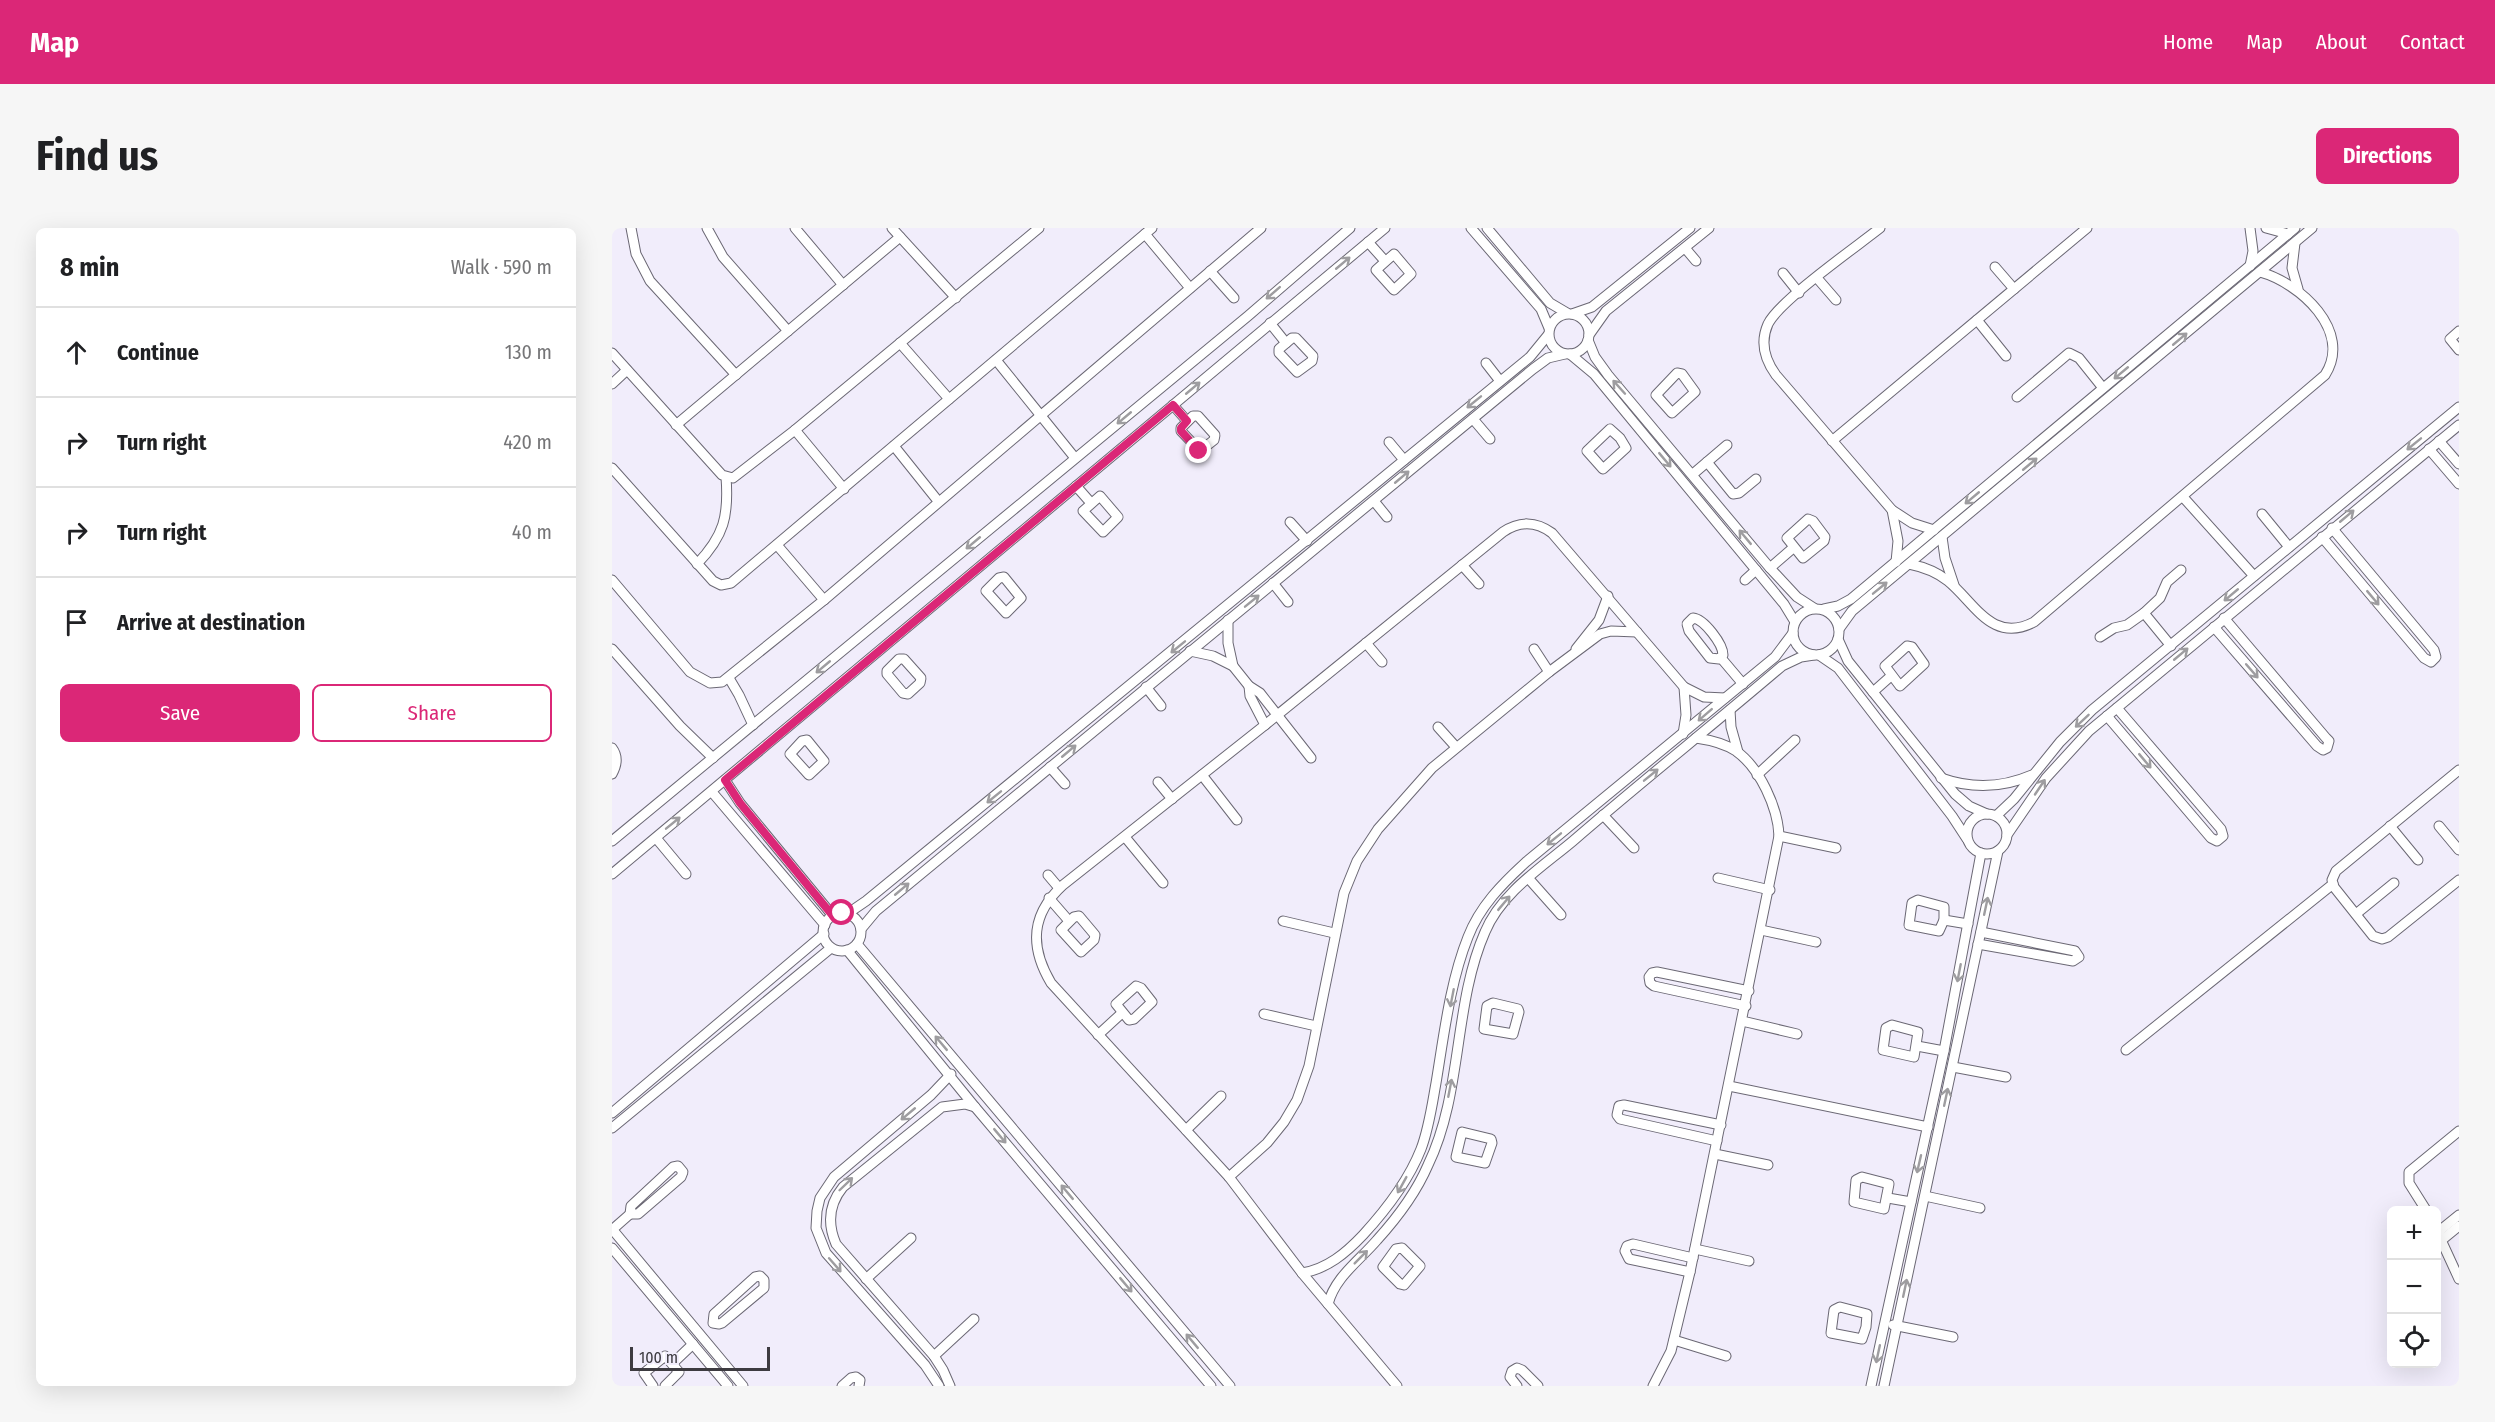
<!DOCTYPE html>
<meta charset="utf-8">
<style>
body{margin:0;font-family:"Fira Sans Condensed",sans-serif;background:#f6f6f6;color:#202124}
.controls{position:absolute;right:18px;bottom:18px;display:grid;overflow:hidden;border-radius:9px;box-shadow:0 6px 24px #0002}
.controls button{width:54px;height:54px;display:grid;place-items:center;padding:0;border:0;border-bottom:2px solid #e0e0e0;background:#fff;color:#202124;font:30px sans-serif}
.scale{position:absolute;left:18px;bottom:15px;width:140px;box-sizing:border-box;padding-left:6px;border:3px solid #3d3b40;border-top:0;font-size:16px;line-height:21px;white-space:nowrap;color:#3d3b40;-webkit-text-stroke:4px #f1edfb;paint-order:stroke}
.stop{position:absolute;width:18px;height:18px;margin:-14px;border:4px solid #db2777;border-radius:50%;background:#fff}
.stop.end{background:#db2777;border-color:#fff;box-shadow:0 2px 6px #0008}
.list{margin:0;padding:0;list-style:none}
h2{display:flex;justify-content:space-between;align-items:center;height:78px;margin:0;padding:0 24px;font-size:26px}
h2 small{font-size:20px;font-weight:400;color:#757577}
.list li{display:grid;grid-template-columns:39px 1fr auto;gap:18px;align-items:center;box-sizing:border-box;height:90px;padding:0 24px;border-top:2px solid #e0e0e0}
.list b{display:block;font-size:22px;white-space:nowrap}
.list em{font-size:20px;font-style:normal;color:#757577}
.actions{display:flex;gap:12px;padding:18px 24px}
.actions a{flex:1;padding:14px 0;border:2px solid #db2777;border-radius:9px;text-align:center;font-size:21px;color:#db2777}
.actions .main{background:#db2777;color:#fff}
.icon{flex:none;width:33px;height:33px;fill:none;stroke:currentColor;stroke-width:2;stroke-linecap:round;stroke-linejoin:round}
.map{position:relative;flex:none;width:1847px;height:1158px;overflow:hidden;border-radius:9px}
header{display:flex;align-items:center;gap:36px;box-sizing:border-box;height:84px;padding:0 30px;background:#db2777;color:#fff}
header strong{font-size:28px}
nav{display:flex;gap:33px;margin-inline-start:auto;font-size:21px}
.intro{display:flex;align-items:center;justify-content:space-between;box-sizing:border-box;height:144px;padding:0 36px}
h1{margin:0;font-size:42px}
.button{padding:15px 27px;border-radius:9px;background:#db2777;color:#fff;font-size:21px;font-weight:700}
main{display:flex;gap:36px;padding:0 36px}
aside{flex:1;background:#fff;border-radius:9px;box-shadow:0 6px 24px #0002}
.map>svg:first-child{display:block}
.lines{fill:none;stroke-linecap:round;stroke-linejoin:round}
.street-casing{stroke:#6b6874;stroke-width:11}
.street{stroke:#fff;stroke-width:9}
.oneway{stroke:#9e9da0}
.route{stroke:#db2777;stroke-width:8}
</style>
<header>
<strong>Map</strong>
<nav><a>Home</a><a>Map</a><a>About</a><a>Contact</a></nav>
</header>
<div class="intro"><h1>Find us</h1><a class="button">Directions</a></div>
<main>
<aside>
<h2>8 min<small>Walk · 590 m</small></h2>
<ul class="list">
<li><svg class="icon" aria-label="ahead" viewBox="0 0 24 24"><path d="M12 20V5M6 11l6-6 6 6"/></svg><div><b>Continue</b></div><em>130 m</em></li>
<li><svg class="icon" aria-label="right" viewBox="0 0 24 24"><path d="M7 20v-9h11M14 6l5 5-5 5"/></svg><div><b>Turn right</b></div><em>420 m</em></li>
<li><svg class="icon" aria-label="right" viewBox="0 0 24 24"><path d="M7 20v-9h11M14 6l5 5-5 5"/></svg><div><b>Turn right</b></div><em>40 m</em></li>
<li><svg class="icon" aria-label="arrive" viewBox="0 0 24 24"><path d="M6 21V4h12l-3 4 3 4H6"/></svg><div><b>Arrive at destination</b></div></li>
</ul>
<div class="actions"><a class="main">Save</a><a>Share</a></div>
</aside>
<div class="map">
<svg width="1847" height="1158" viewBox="0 0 1847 1158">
<rect width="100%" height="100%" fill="#f1edfb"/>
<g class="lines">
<defs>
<g id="street">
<polyline points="19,0 24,26 38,53 124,147"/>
<polyline points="95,0 111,29 176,103"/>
<polyline points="183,0 231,57"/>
<polyline points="280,0 344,70"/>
<polyline points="859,0 929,81 937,100"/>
<polyline points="875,0 938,75 955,85"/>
<path d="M1268,0C1244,19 1167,73 1156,96C1148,114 1153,132 1164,147L1280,282L1300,295L1322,302"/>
<polyline points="1654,0 1676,6"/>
<polyline points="533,6 578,60"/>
<polyline points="756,14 773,33"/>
<polyline points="1683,15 1680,40 1686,61"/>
<polyline points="1073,20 1084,33"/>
<polygon points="782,26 799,46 782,62 764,42"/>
<polyline points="1638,38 1641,23 1638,0"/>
<polyline points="1383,39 1402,61"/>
<polyline points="598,43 622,70"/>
<polyline points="1171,45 1187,65"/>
<polyline points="1205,50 1224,72"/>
<circle cx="957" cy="106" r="20"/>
<polyline points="960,86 980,79 1078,0"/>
<polyline points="1365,92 1394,128"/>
<polyline points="658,95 674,115"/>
<polyline points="1847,103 1838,111 1847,122"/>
<polyline points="977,107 994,83 1097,0"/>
<polygon points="680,110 684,110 701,128 700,133 685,144 667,125 667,121"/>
<polyline points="976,112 983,129 996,147 1158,340 1185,369 1202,380"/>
<polyline points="288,115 337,171"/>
<polyline points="0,125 110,247 121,250 183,202 427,0"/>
<polyline points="958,126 982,146 1172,376 1183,394"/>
<polyline points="384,132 463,230"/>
<polyline points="874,135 888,153"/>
<polygon points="1065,145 1070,146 1083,164 1060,185 1044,167"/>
<polyline points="0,156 15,142"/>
<polyline points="1405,169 1457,125 1467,130 1491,160"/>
<polyline points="561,177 575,193"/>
<polygon points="581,188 586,188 603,207 602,212 588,223 569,203 569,200"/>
<polyline points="861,191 878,211"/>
<polyline points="64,197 288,9"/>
<polygon points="998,201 1008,210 1014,220 991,241 975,223"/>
<polyline points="183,202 232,261"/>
<polyline points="1220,213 1475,0"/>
<polyline points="1827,213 1847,236"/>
<polyline points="777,214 792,232"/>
<polyline points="282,218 326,273"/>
<polyline points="1817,221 1847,256"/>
<polyline points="1095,234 1121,266 1127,265 1144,251"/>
<polyline points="0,240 101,353 109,357 119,355 540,0"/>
<polyline points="1081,246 1115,217"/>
<polyline points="464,258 479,275"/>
<polygon points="488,268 506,289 491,304 471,283"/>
<polyline points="1571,269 1642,348"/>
<polyline points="762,273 775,289"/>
<polyline points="1280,282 1286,313 1284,334"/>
<polyline points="1650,286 1677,319"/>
<polygon points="1196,291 1201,293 1213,309 1212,313 1191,330 1175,310"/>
<polyline points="678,294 695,313"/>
<polyline points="1330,309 1333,330 1342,357"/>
<polyline points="1710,309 1812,430 1819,434 1824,429 1822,422 1720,300"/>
<polyline points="165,317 212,372"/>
<path d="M85,336C112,308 117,288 114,249"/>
<path d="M1297,336C1312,339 1325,344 1336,353C1363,375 1380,416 1422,394L1713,147C1741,103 1688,55 1648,44"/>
<polyline points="850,337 867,356"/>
<polyline points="1158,340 1181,320"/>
<polygon points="392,349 409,370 394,385 374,363 387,350"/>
<polyline points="0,352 78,444 98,455 110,454 212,372 649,0"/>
<polyline points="1133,352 1144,342"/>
<polyline points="661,355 676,374"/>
<circle cx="1204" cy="404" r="23"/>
<polyline points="1212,381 1226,378 1239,371 1683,0"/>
<polyline points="1532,385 1559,418"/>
<path d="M1081,390C1092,391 1111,416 1111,427L1107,431L1098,430L1077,403L1075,396Z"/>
<polyline points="616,392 616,415 621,438"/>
<polyline points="1602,399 1705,518 1711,522 1715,520 1717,513 1714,510 1612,390"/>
<polyline points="1227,401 1240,383 1700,0"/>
<polyline points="1488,409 1502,400 1515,397 1532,385 1548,370 1555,354 1569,342"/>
<polyline points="1226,411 1236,433 1343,566 1357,578 1375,586"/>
<polyline points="754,415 770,434"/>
<polygon points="1295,418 1300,419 1312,436 1288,458 1273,438"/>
<polyline points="0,421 68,498 101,530"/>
<polyline points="922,421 937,444"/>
<polyline points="964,421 987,392 996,368"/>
<polyline points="578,423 601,428 621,438 637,458 648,465 699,530"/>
<polyline points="1207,427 1226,440 1340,588 1355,611"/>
<polyline points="1109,430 1131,456"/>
<polygon points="287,431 292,431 309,450 308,455 296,466 291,465 275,446 275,443"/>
<polyline points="117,450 127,467 141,497"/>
<polyline points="637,458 638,468 653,497"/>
<polyline points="534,459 549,478"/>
<polyline points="1261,464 1279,448"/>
<polyline points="1118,482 1119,499 1126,524"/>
<polyline points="1495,488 1599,610 1605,613 1611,608 1609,601 1505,480"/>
<polyline points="826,499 844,519"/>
<polyline points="1071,506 1074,487 1072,459"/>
<polygon points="195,512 212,533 197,547 178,526 190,513"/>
<path d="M0,520C6,528 5,537 0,546"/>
<polyline points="438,539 453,556"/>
<polyline points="1847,542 1724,643 1720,652 1722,659 1761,708 1770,711 1776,709 1847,652"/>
<polyline points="590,547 625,592"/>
<polyline points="1145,547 1183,512"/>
<path d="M1329,550C1360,561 1390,560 1420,547"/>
<polyline points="113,552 128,575 221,688"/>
<polyline points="546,554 560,571"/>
<polyline points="100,564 213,697"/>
<circle cx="1375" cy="606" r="20"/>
<polyline points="991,587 1022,620"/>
<polyline points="1384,588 1402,571 1448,514 1480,482 1847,179"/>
<polyline points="1778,598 1806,632"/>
<polyline points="1827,598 1847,622"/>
<polyline points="1395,607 1434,550 1477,503 1847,197"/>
<polyline points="1167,608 1224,620"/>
<polyline points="513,609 551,655"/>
<polyline points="44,610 74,646"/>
<polyline points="0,613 636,88 738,0"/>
<polyline points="0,646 773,0"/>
<polyline points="436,647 447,660"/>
<polyline points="1106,650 1158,662"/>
<polyline points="917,651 949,687"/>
<polyline points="437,670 457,693"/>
<polygon points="1306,672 1332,679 1332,692 1327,703 1297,697 1300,675"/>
<circle cx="230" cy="704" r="19"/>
<polyline points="235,686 254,673 918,129 936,107"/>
<polyline points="1744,686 1782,655"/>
<polygon points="467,688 483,707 482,712 469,724 449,702 462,689"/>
<polyline points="1332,692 1356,696"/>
<polyline points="671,693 722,705"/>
<polyline points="249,701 264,683 921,141 936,130 953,126"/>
<polyline points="1149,702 1204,714"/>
<polyline points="245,716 618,1158"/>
<polyline points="1366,716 1461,733 1467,729 1463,723 1369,704"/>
<polyline points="235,722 363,879 599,1158"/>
<polygon points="524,758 529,760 540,774 522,791 517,792 504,776"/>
<polygon points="881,775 906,781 907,784 901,806 872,801 875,778"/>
<polyline points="1134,778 1042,758 1038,755 1037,749 1040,745 1045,744 1137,763"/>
<polyline points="652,786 704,798"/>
<polyline points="1130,793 1185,806"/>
<polygon points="1280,797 1306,804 1302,829 1271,822 1274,800"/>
<polyline points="486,807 510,785"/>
<polyline points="1305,818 1332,823"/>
<polyline points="1514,822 1721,656"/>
<polyline points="1341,839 1394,849"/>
<polyline points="1117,858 1316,899"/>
<polyline points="0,885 212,706"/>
<polyline points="0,900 219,720"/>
<polyline points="574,902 609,868"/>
<polygon points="850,904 879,911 880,915 873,935 844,929"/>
<polyline points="1105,913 1008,891 1005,887 1007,878 1012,877 1109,897"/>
<polyline points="1103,926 1156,937"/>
<polygon points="66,938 71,944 69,949 26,986 18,986 19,978 61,939"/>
<polyline points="617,949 655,915 672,894 685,872 697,838 732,665 745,633 766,601 820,540 937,444 988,406 999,403 1025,404"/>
<polygon points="1250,949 1277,956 1272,981 1242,974 1244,952"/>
<polyline points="1313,968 1368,980"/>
<polyline points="1276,970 1299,974"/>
<polyline points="1814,982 1797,955 1797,944 1847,903"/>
<polyline points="0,1001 131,1158"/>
<polyline points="1,1001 18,986"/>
<polyline points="1824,1001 1847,1051"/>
<polyline points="1826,1004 1847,987"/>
<polyline points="1831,1011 1847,998"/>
<polyline points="0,1020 116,1158"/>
<polygon points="790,1020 808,1038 792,1057 788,1056 771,1039 784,1021"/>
<polyline points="1083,1021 1137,1033"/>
<polyline points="1078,1044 1017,1031 1013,1023 1015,1018 1021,1016 1081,1030"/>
<path d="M690,1045C715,1041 734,1025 751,1007C774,982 796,954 809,921C817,900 820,877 824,855C832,807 838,754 856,709C868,678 890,656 914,634L1163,429L1181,405"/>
<polygon points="148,1048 152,1052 152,1060 110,1095 107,1096 101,1095 102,1086 143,1049"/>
<polyline points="254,1051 299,1010"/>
<path d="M716,1076C723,1049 747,1033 765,1012C785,990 804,965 816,937C851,865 841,777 873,704C889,665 930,639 961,613C1029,554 1101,497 1170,438L1189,429L1202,427"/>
<polygon points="1228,1079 1255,1086 1254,1099 1250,1111 1219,1105 1222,1082"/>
<polyline points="1281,1097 1341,1109"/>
<polyline points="1062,1112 1114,1128"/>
<polyline points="322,1128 362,1091"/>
<polyline points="61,1135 81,1116"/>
<polyline points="41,1158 32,1145 53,1128 67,1144 53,1158"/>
<polyline points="230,1158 239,1150 244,1149 248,1152 247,1158"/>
<polyline points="327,1158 313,1137 214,1025 204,1000 205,983 208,970 222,949 319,867 339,846"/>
<path d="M338,1158L331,1142L322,1128L224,1016C215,995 217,976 231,959L330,879L353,876L363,879"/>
<path d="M785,1158L690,1045L617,949L439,755C417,718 419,686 451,657L653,497L891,304C907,293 924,293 940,305L1072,459L1092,469L1113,470"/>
<polyline points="905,1158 898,1149 900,1143 905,1140 910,1142 926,1158"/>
<path d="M1041,1158L1059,1123L1078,1044L1167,608C1166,580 1148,540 1124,523C1112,515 1098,512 1084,510"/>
<polyline points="1259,1158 1332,823 1369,625"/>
<polyline points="1272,1158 1386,623"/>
</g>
</defs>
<use href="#street" class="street-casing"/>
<use href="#street" class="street"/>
</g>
<defs><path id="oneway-shaft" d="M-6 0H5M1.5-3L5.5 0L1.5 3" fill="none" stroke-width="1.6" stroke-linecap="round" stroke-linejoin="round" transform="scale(1.5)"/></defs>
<g class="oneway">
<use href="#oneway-shaft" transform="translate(731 35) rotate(-40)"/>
<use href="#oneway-shaft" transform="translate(661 65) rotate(139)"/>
<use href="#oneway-shaft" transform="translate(1568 111) rotate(-40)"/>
<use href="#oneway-shaft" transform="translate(1509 145) rotate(140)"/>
<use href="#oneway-shaft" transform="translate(1007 159) rotate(-132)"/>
<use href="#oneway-shaft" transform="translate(581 160) rotate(-40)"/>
<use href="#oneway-shaft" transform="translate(862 174) rotate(141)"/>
<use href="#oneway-shaft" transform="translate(512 190) rotate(140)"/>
<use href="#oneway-shaft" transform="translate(1802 216) rotate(141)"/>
<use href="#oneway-shaft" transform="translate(1053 232) rotate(50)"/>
<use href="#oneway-shaft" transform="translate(1418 236) rotate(-40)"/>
<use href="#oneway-shaft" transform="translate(790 249) rotate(-40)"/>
<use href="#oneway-shaft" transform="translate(1360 270) rotate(140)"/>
<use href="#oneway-shaft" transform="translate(1735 288) rotate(-40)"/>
<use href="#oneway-shaft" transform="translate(1133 309) rotate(-130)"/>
<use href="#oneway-shaft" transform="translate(361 315) rotate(140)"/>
<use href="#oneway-shaft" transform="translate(1268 360) rotate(-39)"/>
<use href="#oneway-shaft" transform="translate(1619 367) rotate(140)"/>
<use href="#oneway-shaft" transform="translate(1761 370) rotate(50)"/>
<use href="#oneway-shaft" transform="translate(640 373) rotate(-39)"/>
<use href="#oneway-shaft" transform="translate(566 419) rotate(141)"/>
<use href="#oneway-shaft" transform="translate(1569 426) rotate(-40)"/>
<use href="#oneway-shaft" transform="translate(211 439) rotate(140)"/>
<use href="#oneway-shaft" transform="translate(1640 443) rotate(49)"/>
<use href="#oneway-shaft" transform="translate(1093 487) rotate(139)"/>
<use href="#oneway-shaft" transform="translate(1470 493) rotate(137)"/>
<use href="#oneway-shaft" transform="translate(457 523) rotate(-40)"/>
<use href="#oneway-shaft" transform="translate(1533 533) rotate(50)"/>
<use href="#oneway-shaft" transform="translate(1039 547) rotate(-39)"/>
<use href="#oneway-shaft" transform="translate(1428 559) rotate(-56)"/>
<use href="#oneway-shaft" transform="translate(382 569) rotate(141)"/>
<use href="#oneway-shaft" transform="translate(61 595) rotate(-39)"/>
<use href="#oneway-shaft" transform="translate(942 611) rotate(141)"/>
<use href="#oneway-shaft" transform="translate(290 661) rotate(-40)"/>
<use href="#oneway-shaft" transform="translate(892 675) rotate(-50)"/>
<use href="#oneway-shaft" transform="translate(1374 678) rotate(-78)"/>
<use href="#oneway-shaft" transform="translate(1347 745) rotate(101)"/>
<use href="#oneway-shaft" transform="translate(840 770) rotate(101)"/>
<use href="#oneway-shaft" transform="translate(329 815) rotate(-130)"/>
<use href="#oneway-shaft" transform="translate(838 860) rotate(-79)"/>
<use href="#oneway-shaft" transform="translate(1334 869) rotate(-78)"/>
<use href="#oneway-shaft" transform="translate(296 886) rotate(140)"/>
<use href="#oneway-shaft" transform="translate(388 908) rotate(50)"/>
<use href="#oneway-shaft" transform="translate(1307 936) rotate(103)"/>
<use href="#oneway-shaft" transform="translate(234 956) rotate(-44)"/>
<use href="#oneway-shaft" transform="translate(790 957) rotate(119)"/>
<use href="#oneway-shaft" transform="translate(455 964) rotate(-130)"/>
<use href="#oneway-shaft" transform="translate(749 1029) rotate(-45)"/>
<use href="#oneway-shaft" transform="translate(223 1037) rotate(49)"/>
<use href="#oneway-shaft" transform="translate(514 1057) rotate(50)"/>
<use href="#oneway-shaft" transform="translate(1293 1060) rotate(-78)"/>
<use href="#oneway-shaft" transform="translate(580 1113) rotate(-130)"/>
<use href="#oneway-shaft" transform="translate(1266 1126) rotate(102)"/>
</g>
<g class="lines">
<polyline class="route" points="230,685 221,688 128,575 113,552 561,177 575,193 569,200 569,203 587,223"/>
</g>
</svg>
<div class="controls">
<button>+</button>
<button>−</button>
<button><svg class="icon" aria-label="locate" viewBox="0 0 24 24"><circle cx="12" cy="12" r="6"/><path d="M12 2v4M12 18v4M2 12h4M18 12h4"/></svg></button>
</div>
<div class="scale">100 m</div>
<div class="stop" style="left:230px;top:685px"></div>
<div class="stop end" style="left:587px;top:223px"></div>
</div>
</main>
